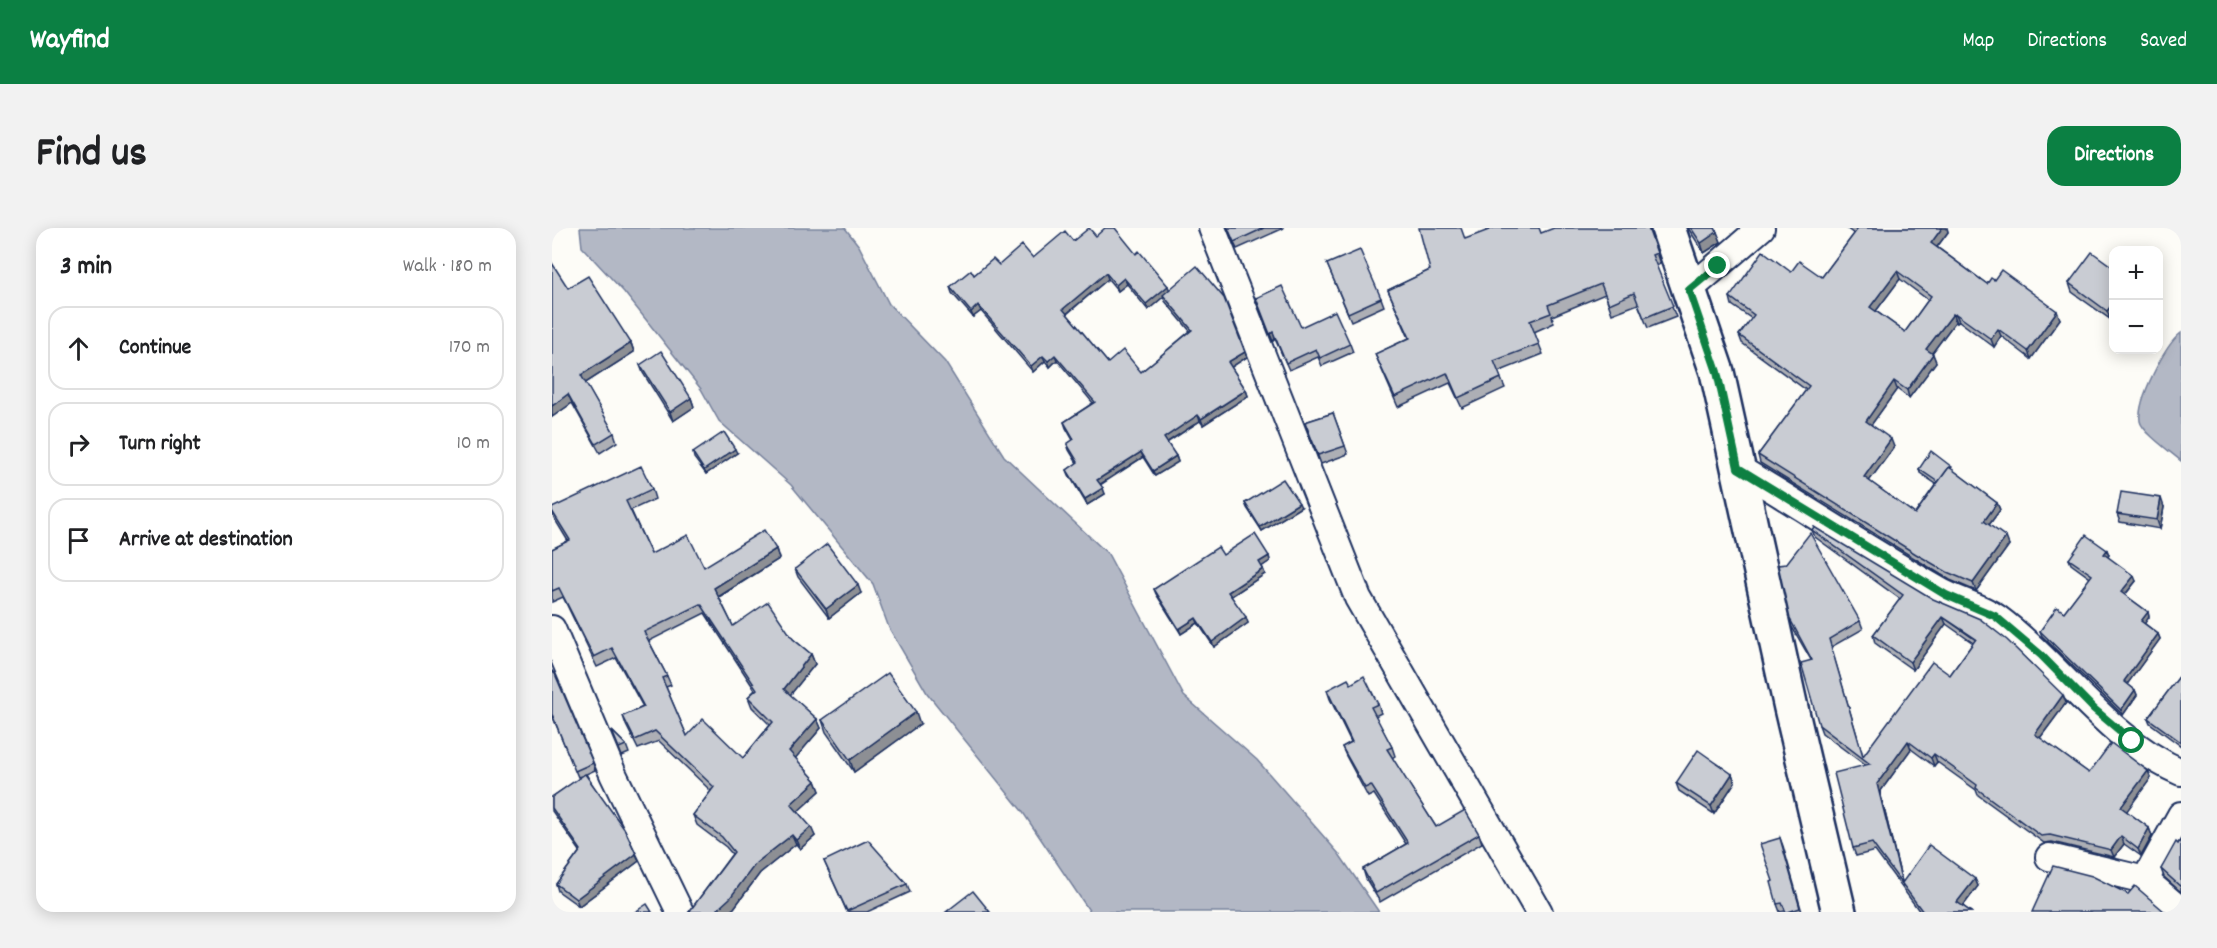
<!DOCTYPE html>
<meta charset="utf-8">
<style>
body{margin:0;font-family:Dekko,sans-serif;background:#f2f2f2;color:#202124}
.controls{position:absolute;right:18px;top:18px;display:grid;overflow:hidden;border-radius:12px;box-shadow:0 3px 15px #0003}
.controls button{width:54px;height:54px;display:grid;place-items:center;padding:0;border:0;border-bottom:2px solid #e0e0e0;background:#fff;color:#202124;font:30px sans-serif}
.stop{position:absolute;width:18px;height:18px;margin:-14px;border:4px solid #0b8043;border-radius:50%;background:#fff}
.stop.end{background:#0b8043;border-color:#fff;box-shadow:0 2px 6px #0008}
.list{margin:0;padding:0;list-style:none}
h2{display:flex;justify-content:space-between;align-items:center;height:78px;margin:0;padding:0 24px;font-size:26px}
h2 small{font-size:20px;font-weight:400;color:#757577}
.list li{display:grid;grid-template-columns:39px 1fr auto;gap:18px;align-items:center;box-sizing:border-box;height:84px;margin:0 12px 12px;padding:0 12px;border:2px solid #e0e0e0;border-radius:18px}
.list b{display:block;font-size:22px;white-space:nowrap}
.list em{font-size:20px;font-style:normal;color:#757577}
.icon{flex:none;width:33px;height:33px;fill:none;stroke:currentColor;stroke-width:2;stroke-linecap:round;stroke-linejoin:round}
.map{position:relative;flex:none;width:1629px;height:684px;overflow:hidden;border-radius:18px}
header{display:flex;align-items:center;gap:36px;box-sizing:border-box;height:84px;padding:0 30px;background:#0b8043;color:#fff}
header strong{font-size:28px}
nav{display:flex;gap:33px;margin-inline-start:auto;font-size:21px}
.intro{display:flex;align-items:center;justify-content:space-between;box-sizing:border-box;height:144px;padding:0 36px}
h1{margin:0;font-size:42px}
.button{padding:15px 27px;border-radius:18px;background:#0b8043;color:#fff;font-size:21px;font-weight:700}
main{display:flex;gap:36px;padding:0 36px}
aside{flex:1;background:#fff;border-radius:18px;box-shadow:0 3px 15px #0003}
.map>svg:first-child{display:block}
.water{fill:#b3b8c5;stroke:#76819c;stroke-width:1.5}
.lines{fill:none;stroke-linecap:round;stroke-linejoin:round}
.street-casing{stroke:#1b2f5e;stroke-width:30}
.secondary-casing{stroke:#1b2f5e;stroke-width:38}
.street{stroke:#fdfcf7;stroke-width:26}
.secondary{stroke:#fdfcf7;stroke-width:33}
.wall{fill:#adafb5;stroke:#1b2f5e;stroke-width:1.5;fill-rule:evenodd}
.shaded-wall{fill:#8d8f94;stroke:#1b2f5e;stroke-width:1.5}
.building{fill:#c9ccd3;stroke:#1b2f5e;stroke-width:1.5;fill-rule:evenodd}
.route{stroke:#0b8043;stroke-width:8}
</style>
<header>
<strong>Wayfind</strong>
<nav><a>Map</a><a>Directions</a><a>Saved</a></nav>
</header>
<div class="intro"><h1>Find us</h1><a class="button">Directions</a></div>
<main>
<aside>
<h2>3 min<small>Walk · 180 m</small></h2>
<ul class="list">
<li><svg class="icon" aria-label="ahead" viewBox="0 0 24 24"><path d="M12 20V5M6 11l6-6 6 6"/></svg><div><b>Continue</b></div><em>170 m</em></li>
<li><svg class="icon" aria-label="right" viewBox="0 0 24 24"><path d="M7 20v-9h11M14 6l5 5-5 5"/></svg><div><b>Turn right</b></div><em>10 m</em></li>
<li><svg class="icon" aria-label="arrive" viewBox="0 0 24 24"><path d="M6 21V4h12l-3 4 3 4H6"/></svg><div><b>Arrive at destination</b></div></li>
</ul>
</aside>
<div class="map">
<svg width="1629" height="684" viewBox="0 0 1629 684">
<rect width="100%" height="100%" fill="#fdfcf7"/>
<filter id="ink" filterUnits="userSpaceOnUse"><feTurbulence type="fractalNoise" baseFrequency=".0167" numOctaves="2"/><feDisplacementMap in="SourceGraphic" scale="12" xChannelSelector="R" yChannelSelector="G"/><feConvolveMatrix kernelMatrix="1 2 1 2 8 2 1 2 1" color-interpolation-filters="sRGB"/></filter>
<g filter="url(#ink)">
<g class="water">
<polygon points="28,0 293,0 307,18 337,76 393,134 452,228 556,326 632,468 705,532 787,626 827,684 538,684 470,583 375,465 337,400 321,356 239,257 167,193 149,161 72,64 30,19"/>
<path d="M1629,105V233C1620,225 1590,204 1588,193C1585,172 1613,117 1629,105Z"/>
</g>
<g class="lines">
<defs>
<g id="street">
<polyline points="660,0 806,370 987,684"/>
<polyline points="1137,62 1209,0"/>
<path d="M1186,240C1252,280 1317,322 1384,361C1403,373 1427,377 1445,390C1507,436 1558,514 1629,544"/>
<polyline points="0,401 61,546 128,684"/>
<polyline points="1497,629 1593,652 1629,683"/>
<polyline points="1593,652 1629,587"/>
</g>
<polyline id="secondary" points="1116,0 1165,144 1239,480 1287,684"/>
</defs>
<use href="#street" class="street-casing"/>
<use href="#secondary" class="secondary-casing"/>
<use href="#street" class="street"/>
<use href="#secondary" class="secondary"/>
</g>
<g class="wall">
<polygon points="675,0 732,0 685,21"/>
<polygon points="1136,0 1163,0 1169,14 1152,25"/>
<path d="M1294,0H1395L1396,4L1385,19L1435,56L1508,91L1479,131L1449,108L1442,119L1407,93L1405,95L1403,94L1380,125L1384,134L1357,170L1345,161L1319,197L1342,219L1317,253L1363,286L1384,256L1368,245L1367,241L1401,242L1445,275L1448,282L1437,297L1457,317L1424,363L1398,352L1367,333L1208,235L1206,227L1254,162L1190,115L1187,107L1200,91L1180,77L1178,69L1239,44L1270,49L1302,6ZM1348,51L1376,72L1353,104L1324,83Z"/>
<polygon points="989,5 1098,6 1108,36 1104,38 1124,89 1096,100 1086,76 1060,86 1053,66 1000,88 1002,95 982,104 991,126 946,144 953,160 910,180 898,155 846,179 823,126 857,110 836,62 878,42 913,11"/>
<path d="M544,8L584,26L617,62L695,129L679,139L694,162L696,168L651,197L648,193L615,215L624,228L626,234L603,248L591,229L548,257L553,266L535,277L517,247L515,242L525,235L517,222L515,216L521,212L514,200L512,194L541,175L505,132L498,139L493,133L481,144L429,83L421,89L400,65L398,59L422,47L447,37L481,30L521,13ZM556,51L566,63L575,56L596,82L611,69L613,73L638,103L589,144L556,135L515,86Z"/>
<polygon points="775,36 829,70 832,78 799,93"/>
<polygon points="1562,40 1558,91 1520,64 1517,55"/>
<polygon points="16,60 79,115 82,124 33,155 62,205 65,214 48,225 20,175 0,189"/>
<polygon points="704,70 749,99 798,116 801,124 770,138 766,129 737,142 723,111 721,113"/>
<polygon points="88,137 139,170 142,179 121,193 91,145"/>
<polygon points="781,185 796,226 769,236 753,194"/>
<polygon points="141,225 185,225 154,246 142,230"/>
<path d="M100,261L103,271L79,282L99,326L152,339L224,321L227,331L167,369L181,398L241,411L259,426L263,436L238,467L265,491L269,500L243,530L264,553L268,563L246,583L263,608L248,621L244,616L208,645L182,680L177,684H137L180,626L174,619L145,597L141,587L159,563L107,513L86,521L74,497L71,488L91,479L64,430L45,439L11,369L0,374V321L16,313L2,290L0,285V280ZM153,385L203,462L196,469L200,479L218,497L191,530L135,508L114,459L119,457L115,448L97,413Z"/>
<polygon points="693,275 749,279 710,303 695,280"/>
<polygon points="1612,279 1608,301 1568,294 1565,286"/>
<polygon points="1262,299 1514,475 1488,510 1537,545 1596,543 1599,550 1574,583 1597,600 1600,608 1589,628 1572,616 1562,629 1500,614 1492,615 1426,567 1424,562 1385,534 1382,538 1359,521 1328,564 1350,654 1423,651 1426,658 1411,678 1419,684 1368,684 1323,623 1304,628 1301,620 1313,537 1270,505 1267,497 1259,432 1240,399 1238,391 1308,393 1311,401 1279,419 1311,528 1398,447 1421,415 1394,396 1361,442 1323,415 1321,407 1348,371 1263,309 1260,302"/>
<polygon points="1555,322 1557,327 1556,329 1584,353 1573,367 1596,384 1597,389 1592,395 1606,406 1608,411 1575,456 1583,462 1585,467 1571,487 1490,408 1488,403 1512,384 1538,350 1519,336 1517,331"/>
<polygon points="671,327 717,328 718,333 710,338 713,346 679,368 696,395 662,419 646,395 629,406 604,366 602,361"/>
<polygon points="243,341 309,365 277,390 246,349"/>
<polygon points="1629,446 1629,518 1598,495 1596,490"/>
<polygon points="799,456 826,476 829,485 823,488 840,519 843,528 840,530 884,599 927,606 930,615 828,674 814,651 811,641 854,616 822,566 816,569 794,528 790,519 799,514 778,471 775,462"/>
<polygon points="0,487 41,535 43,542 34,546 87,633 27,678 6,663 4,656 28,623 0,583 0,569 32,547 26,549"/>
<polygon points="270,492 368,496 302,544 274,504"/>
<polygon points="60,503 74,517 77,525 70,528"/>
<polygon points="1180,546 1183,554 1162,586 1127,563 1124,555"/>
<polygon points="1228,610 1231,618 1250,684 1234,684 1233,683 1228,684 1225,676 1221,653"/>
<polygon points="1629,611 1629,664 1612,649 1609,641"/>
<polygon points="272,633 355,656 358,664 315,684 295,684"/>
</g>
<g class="shaded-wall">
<polygon points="1390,0 1395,0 1396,4 1382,23 1379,15"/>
<polygon points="1165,4 1169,14 1152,25 1149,15"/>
<polygon points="1345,43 1348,51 1321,87 1318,79"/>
<polygon points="554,45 556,51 513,87 511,81"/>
<polygon points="572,50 575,56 566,63 564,57"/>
<polygon points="616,58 618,63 596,82 594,76"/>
<polygon points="1562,74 1562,86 1558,91 1555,83"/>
<polygon points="426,77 429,83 421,89 419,84"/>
<polygon points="1505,83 1508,91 1479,131 1476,123"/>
<polygon points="1401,86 1403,94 1377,129 1374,121"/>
<polygon points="1404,86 1407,93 1405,95 1402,87"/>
<polygon points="1446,101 1449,108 1442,119 1439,111"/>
<polygon points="721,104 723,111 721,113 718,106"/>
<polygon points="79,115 82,124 32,156 29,147"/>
<polygon points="693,124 695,129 678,140 676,134"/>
<polygon points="1381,126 1384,134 1357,170 1355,162"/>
<polygon points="503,127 505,132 498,139 496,133"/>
<polygon points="491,128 493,133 481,144 479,138"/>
<polygon points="1342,153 1345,161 1317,200 1314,193"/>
<polygon points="694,162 696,168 651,197 649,191"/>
<polygon points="16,166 20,175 0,189 0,178"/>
<polygon points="139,170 142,179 121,193 118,184"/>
<polygon points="646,187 648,193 614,215 612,210"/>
<polygon points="1339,211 1342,219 1315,256 1312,249"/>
<polygon points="183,221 185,225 154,246 152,242"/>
<polygon points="589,224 591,229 547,257 545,252"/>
<polygon points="624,228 626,234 603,248 601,243"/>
<polygon points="551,260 553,266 535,277 533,271"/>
<polygon points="1609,270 1612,279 1608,301 1605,292"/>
<polygon points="747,275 749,279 710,303 708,299"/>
<polygon points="1445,275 1448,282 1434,301 1432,293"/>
<polygon points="1454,309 1457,317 1424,363 1421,355"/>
<polygon points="224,321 227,331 166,369 162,360"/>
<polygon points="1555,322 1557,327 1554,331 1552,326"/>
<polygon points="717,328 718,333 709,339 707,334"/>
<polygon points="711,341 713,346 678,369 676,364"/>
<polygon points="1582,348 1584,353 1571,369 1569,364"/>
<polygon points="306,357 309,365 277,390 274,381"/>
<polygon points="1596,384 1597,389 1591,398 1589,393"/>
<polygon points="694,389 696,395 662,419 660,414"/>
<polygon points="1391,389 1394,396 1361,442 1358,434"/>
<polygon points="644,390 646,395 629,406 627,401"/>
<polygon points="1606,406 1608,411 1574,458 1572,453"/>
<polygon points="259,426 263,436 235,471 232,461"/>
<polygon points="1583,462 1585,467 1571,487 1569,482"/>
<polygon points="1511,467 1514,475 1485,514 1483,506"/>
<polygon points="364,484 368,496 302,544 298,532"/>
<polygon points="265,491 269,500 241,533 237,523"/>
<polygon points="1356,513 1359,521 1328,564 1351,658 1350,655 1325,556"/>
<polygon points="1382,526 1385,534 1382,538 1379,530"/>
<polygon points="1596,543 1599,550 1572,587 1569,579"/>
<polygon points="1180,546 1183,554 1162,586 1159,578"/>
<polygon points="264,553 268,563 243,586 239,576"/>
<polygon points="259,599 263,608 248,621 244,612"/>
<polygon points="1597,600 1600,608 1589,628 1586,621"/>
<polygon points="240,607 244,616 208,645 182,680 177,684 167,684 166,681 204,635"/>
<polygon points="1569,608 1572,616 1562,629 1559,622"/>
<polygon points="84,626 87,633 27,678 24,671"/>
<polygon points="1423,651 1426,658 1408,682 1405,674"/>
</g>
<g class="building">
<polygon points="537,0 544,8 553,0 563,0 584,26 587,23 616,58 594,76 572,50 564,57 554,45 511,81 556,135 571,122 589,144 640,102 611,67 645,38 672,70 693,124 676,134 694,162 649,191 646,187 612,210 624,228 601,243 589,224 545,252 551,260 533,271 515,242 526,234 515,216 522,211 512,194 543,174 503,127 496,133 491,128 479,138 426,77 419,84 398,59 419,42 422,47 441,31 447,37 470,17 481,30 513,3 521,13"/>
<polygon points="676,0 712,0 682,14"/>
<polygon points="867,0 909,0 913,11 942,0 987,0 989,5 1002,0 1096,0 1105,25 1100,27 1121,78 1092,90 1082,65 1057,76 1049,56 996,77 999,85 978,93 987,116 942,133 949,150 906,170 895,145 843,169 823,126 858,110 836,62 878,42"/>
<polygon points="1139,0 1163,0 1165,4 1149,15"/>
<path d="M1302,0H1390L1379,15L1435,56L1439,50L1442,52L1449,42L1505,83L1476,123L1446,101L1439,111L1404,86L1402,87L1401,86L1374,121L1381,126L1355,162L1342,153L1314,193L1339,211L1312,249L1363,286L1397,239L1445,275L1432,293L1454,309L1421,355L1395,344L1364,326L1206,227L1257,158L1187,107L1202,87L1178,69L1211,23L1239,44L1247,33L1270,49L1305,2ZM1345,43L1379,68L1353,104L1318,79Z"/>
<polygon points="808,22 829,70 796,85 775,36"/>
<polygon points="1540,24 1562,40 1562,74 1555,83 1517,55"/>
<polygon points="0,35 16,60 36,48 79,115 29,147 62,205 44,216 16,166 0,178"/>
<polygon points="730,58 749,99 783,83 798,116 768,130 764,121 734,135 721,104 718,106 704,70"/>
<polygon points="109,123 139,170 118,184 88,137"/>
<polygon points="781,185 793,218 766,227 753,194"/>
<polygon points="172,204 183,221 152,242 141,225"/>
<polygon points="1379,223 1400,239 1399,240 1397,239 1386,254 1367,241"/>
<path d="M89,238L100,261L74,273L99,326L136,307L152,339L212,302L224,321L162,360L181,398L216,374L241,411L259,426L232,461L265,491L237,523L264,553L239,576L259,599L244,612L240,607L204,635L178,670L166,681L167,684H137L182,624L170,609L141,587L162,559L103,503L83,512L71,488L92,479L60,420L42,429L7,360L0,363V321L18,312L0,283V280ZM149,376L205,461L196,469L221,494L191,530L151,491L135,508L110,450L115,448L92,404Z"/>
<polygon points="731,251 747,275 708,299 693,275"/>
<polygon points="1569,264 1609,270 1605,292 1565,286"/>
<polygon points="1262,299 1381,371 1428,391 1455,412 1511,467 1483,506 1537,545 1559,515 1596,543 1569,579 1597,600 1586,621 1569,608 1559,622 1498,607 1489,608 1424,560 1425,557 1382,526 1379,530 1356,513 1325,556 1350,655 1377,617 1423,651 1405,674 1419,684 1371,684 1320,615 1301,620 1282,545 1318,536 1267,497 1249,435 1260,432 1238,391 1226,337 1234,336 1258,305 1308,393 1277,411 1311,528 1380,434 1398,447 1424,411 1391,389 1358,434 1321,407 1351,367 1260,302"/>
<polygon points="703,306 717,328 707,334 711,341 676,364 694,389 660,414 644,390 627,401 602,361 666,319 671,327"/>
<polygon points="1534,307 1555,322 1552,326 1582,348 1569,364 1596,384 1589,393 1606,406 1572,453 1583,462 1569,482 1488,403 1505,379 1512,384 1540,347 1517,331"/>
<polygon points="275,316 306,357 274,381 243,341"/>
<polygon points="0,443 3,446 41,535 23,543 0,486"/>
<polygon points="336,445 364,484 298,532 270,492"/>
<polygon points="1629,446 1629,514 1596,490"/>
<polygon points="812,448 826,476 819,479 840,519 835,521 884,599 913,582 927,606 824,665 811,641 856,615 819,557 813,560 790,519 800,514 775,462 796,451 799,456"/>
<polygon points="60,503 74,517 67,520"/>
<polygon points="1146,522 1180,546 1159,578 1124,555"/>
<polygon points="33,546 73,602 84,626 24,671 4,656 29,622 0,580 0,569"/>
<polygon points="1228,610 1248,680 1236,684 1234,684 1230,675 1225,676 1219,654 1221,653 1208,616"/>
<polygon points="1629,611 1629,659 1609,641 1624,614 1626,616"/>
<polygon points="316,612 355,656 295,683 272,633"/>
<polygon points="1501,638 1540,648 1576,666 1583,658 1613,684 1480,684"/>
<polygon points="421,663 438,684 394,684"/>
<polygon points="95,676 100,684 83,684"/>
</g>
</g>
<g class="lines" filter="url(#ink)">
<polyline class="route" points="1166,38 1137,62 1165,144 1186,240 1394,367 1443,388 1489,427 1542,481 1580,513"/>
</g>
</svg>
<div class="controls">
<button>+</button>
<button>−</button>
</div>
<div class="stop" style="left:1580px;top:513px"></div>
<div class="stop end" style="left:1166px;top:38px"></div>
</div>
</main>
